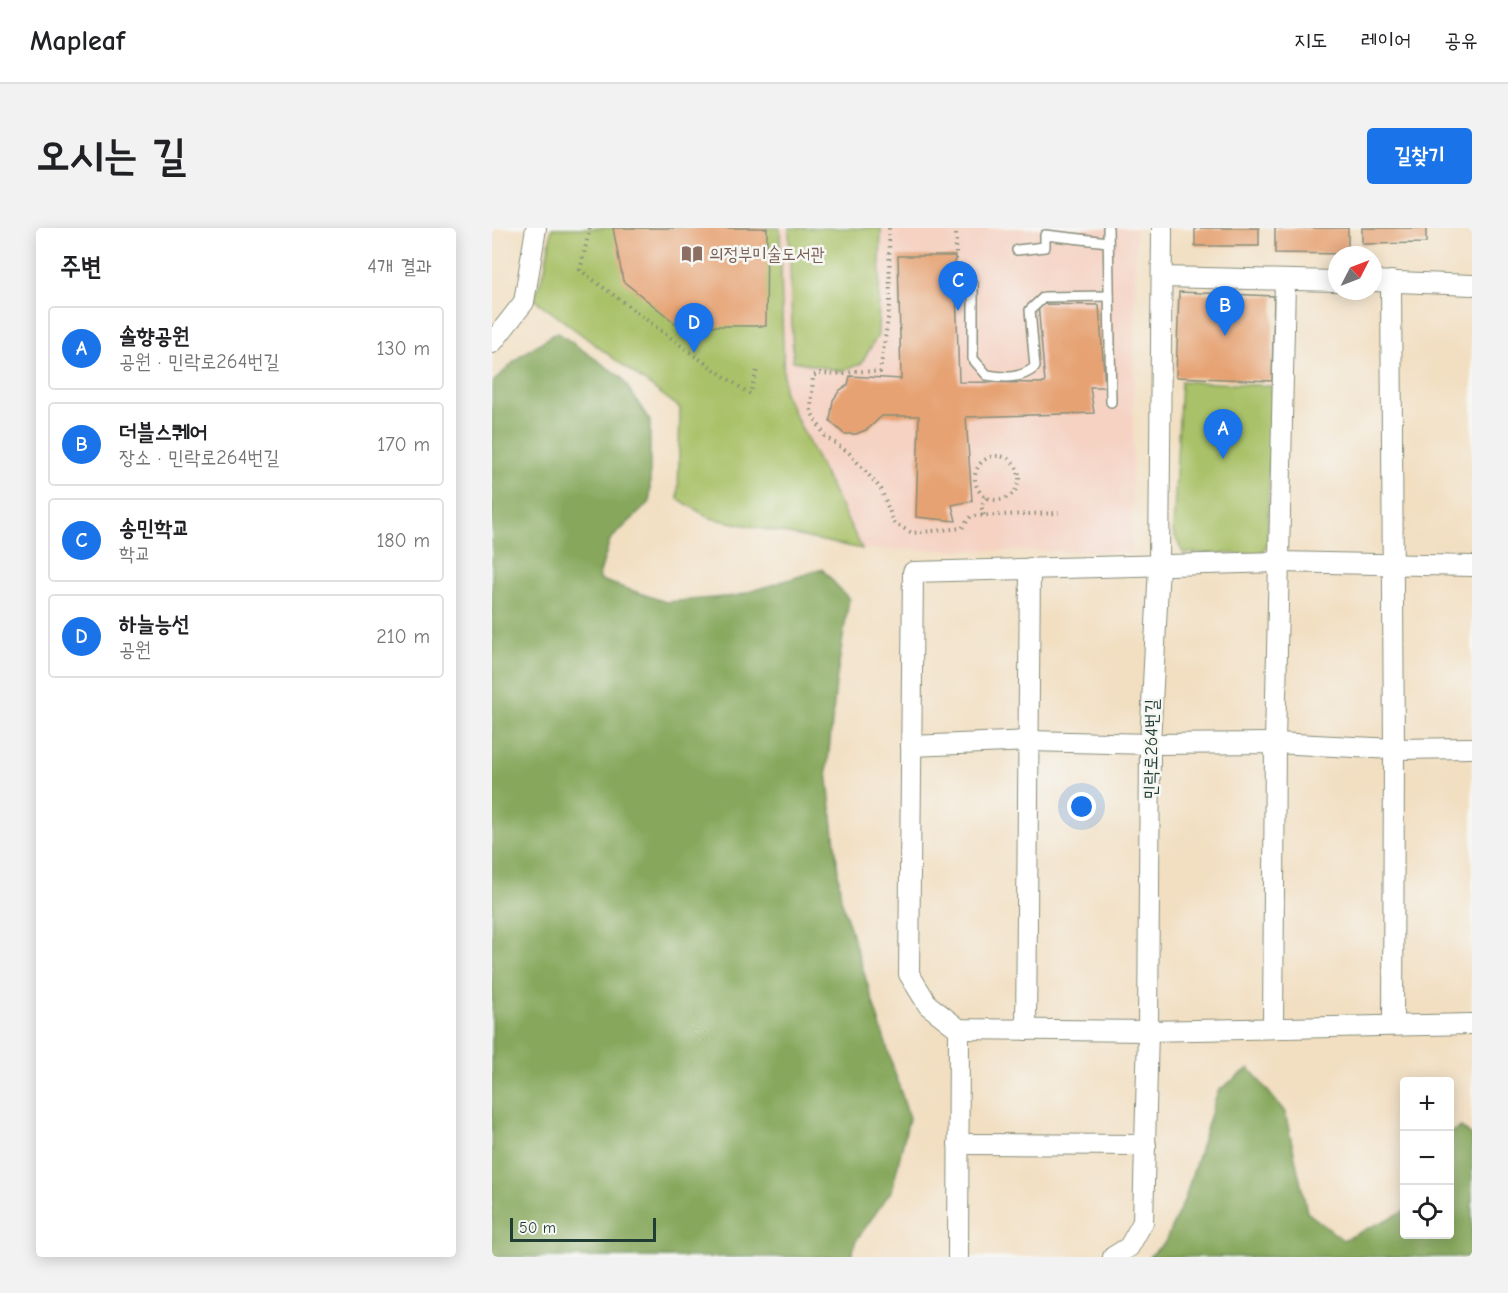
<!DOCTYPE html>
<html lang="ko">
<meta charset="utf-8">
<style>
body{margin:0;font-family:"Comic Neue","Poor Story",sans-serif;background:#f2f2f2;color:#202124}
.controls{position:absolute;right:18px;bottom:18px;display:grid;overflow:hidden;border-radius:6px;box-shadow:0 3px 15px #0003}
.controls button{width:54px;height:54px;display:grid;place-items:center;padding:0;border:0;border-bottom:2px solid #e0e0e0;background:#fff;color:#202124;font:30px sans-serif}
.compass{position:absolute;left:836px;top:18px;width:54px;height:54px;border-radius:50%;background:#fff;box-shadow:0 3px 15px #0003;rotate:48deg}
.scale{position:absolute;left:18px;bottom:15px;width:146px;box-sizing:border-box;padding-left:6px;border:3px solid #1f3d34;border-top:0;font-size:16px;line-height:21px;white-space:nowrap;color:#1f3d34;-webkit-text-stroke:4px #f6f6f2;paint-order:stroke}
.you{position:absolute;left:590px;top:579px;width:21px;height:21px;margin:-15px;border:4px solid #fff;border-radius:50%;background:#1a73e8;box-shadow:0 0 0 9px #1a73e833}
.badge{display:grid;place-items:center;width:39px;height:39px;border-radius:50%;background:#1a73e8;color:#fff;font-size:20px;font-weight:700}
.pin{position:absolute;translate:-50% -50px;filter:drop-shadow(0 2px 3px #0008)}
.pin::after{content:'';position:absolute;top:32px;width:21px;height:18px;background:inherit;clip-path:polygon(0 0,100% 0,50% 100%)}
.list{margin:0;padding:0;list-style:none}
h2{display:flex;justify-content:space-between;align-items:center;height:78px;margin:0;padding:0 24px;font-size:26px}
h2 small{font-size:20px;font-weight:400;color:#757577}
.list li{display:grid;grid-template-columns:39px 1fr auto;gap:18px;align-items:center;box-sizing:border-box;height:84px;margin:0 12px 12px;padding:0 12px;border:2px solid #e0e0e0;border-radius:6px}
.list b{display:block;font-size:22px;white-space:nowrap}
.list p{margin:0;font-size:20px;white-space:nowrap;color:#757577}
.list em{font-size:20px;font-style:normal;color:#757577}
.icon{flex:none;width:33px;height:33px;fill:none;stroke:currentColor;stroke-width:2;stroke-linecap:round;stroke-linejoin:round}
.map{position:relative;flex:none;width:980px;height:1029px;overflow:hidden;border-radius:6px}
header{display:flex;align-items:center;gap:36px;box-sizing:border-box;height:84px;padding:0 30px;background:#fff;border-bottom:2px solid #e0e0e0}
header strong{font-size:28px}
nav{display:flex;gap:33px;margin-inline-start:auto;font-size:21px}
.intro{display:flex;align-items:center;justify-content:space-between;box-sizing:border-box;height:144px;padding:0 36px}
h1{margin:0;font-size:42px}
.button{padding:15px 27px;border-radius:6px;background:#1a73e8;color:#fff;font-size:21px;font-weight:700}
main{display:flex;gap:36px;padding:0 36px}
aside{flex:1;background:#fff;border-radius:6px;box-shadow:0 3px 15px #0003}
.map>svg:first-child{display:block}
.built{fill:#f5d2c2}
.green{fill:#a9c167;stroke:#647f4e;stroke-width:1.5}
.forest{fill:#86a75c;stroke:#527248;stroke-width:1.5}
.building{fill:#e6a272}
.lines{fill:none;stroke-linecap:round;stroke-linejoin:round}
.lane-casing{stroke:#888e7b;stroke-width:12}
.street-casing{stroke:#888e7b;stroke-width:22}
.path{stroke:#888e7b;stroke-width:4;stroke-dasharray:1.5 4.5;stroke-linecap:butt}
.lane{stroke:#fff;stroke-width:9}
.street{stroke:#fff;stroke-width:20}
.labels{text-anchor:middle;stroke-width:5;stroke-linejoin:round;paint-order:stroke}
.education-label{font-size:18px;fill:#785e54;stroke:#f6f6f2;text-anchor:start}
.street-label{font-size:18px;fill:#1f3d34;stroke:#f6f6f2}
</style>
<header>
<strong>Mapleaf</strong>
<nav><a>지도</a><a>레이어</a><a>공유</a></nav>
</header>
<div class="intro"><h1>오시는 길</h1><a class="button">길찾기</a></div>
<main>
<aside>
<h2>주변<small>4개 결과</small></h2>
<ul class="list">
<li><span class="badge">A</span><div><b>솔향공원</b><p>공원 · 민락로264번길</p></div><em>130 m</em></li>
<li><span class="badge">B</span><div><b>더블스퀘어</b><p>장소 · 민락로264번길</p></div><em>170 m</em></li>
<li><span class="badge">C</span><div><b>송민학교</b><p>학교</p></div><em>180 m</em></li>
<li><span class="badge">D</span><div><b>하늘능선</b><p>공원</p></div><em>210 m</em></li>
</ul>
</aside>
<div class="map">
<svg width="980" height="1029" viewBox="0 0 980 1029">
<rect width="100%" height="100%" fill="#f6f6f2"/>
<filter id="ink" filterUnits="userSpaceOnUse"><feTurbulence type="fractalNoise" baseFrequency=".0167" numOctaves="2"/><feDisplacementMap in="SourceGraphic" scale="12" xChannelSelector="R" yChannelSelector="G"/><feConvolveMatrix kernelMatrix="1 2 1 2 8 2 1 2 1" color-interpolation-filters="sRGB"/></filter>
<filter id="wash" filterUnits="userSpaceOnUse"><feTurbulence type="fractalNoise" baseFrequency=".008" numOctaves="4" result="noise"/><feDisplacementMap in="SourceGraphic" scale="24" xChannelSelector="R" yChannelSelector="G"/><feGaussianBlur stdDeviation="1.35" result="paint"/><feColorMatrix in="noise" values="0 0 0 0 0 0 0 0 0 0 0 0 0 0 0 0 0 1.4 0 .05"/><feComposite in="paint" operator="in"/></filter>
<g filter="url(#wash)">
<rect width="100%" height="100%" fill="#f2dfc2"/>
<polygon class="built" points="288,0 644,0 639,324 370,321 292,165"/>
<g class="green">
<polygon points="60,0 288,0 292,165 370,321 218,290 186,271 188,180 42,71 53,41"/>
<polygon points="297,0 389,0 386,107 369,136 349,143 301,133"/>
<polygon points="689,153 780,158 775,318 769,326 691,325 681,304"/>
</g>
<g class="forest">
<polygon points="65,104 129,149 158,193 158,274 118,312 106,351 174,374 244,368 330,341 357,371 344,455 335,543 349,671 417,890 400,962 363,1014 360,1029 0,1029 0,155 28,128"/>
<polygon points="757,840 793,884 815,984 851,1012 911,984 912,981 912,1006 958,1006 958,905 969,899 980,908 980,1029 657,1029 673,1014 693,970 726,863"/>
</g>
<g id="blocks">
<g class="building">
<polygon points="121,0 275,0 274,98 187,98 131,53"/>
<rect x="703" y="0" width="64" height="18"/>
<polygon points="783,0 856,0 856,26 783,25"/>
<polygon points="870,0 934,0 934,15 870,16"/>
<polygon points="406,28 463,28 467,154 553,155 546,76 607,77 613,159 598,159 602,185 474,189 480,273 460,277 464,293 424,289 427,188 390,188 376,201 364,206 352,206 338,193 341,172 348,162 356,157 358,148 409,151"/>
<polygon points="687,64 782,68 780,153 684,149"/>
</g>
</g>
</g>
<g filter="url(#ink)">
<use href="#blocks" fill-opacity="0" stroke="#888e7b" stroke-width="1.5"/>
<g class="lines">
<defs>
<g id="lane">
<polyline points="616,0 619,174"/>
<polyline points="525,22 553,19 553,7 616,14"/>
<path d="M481,56V131L495,147C513,150 529,151 543,139L538,82L552,69L617,68"/>
</g>
<g id="street">
<polyline points="670,49 845,53"/>
<polyline points="881,53 980,57"/>
<polyline points="899,53 902,521 901,797"/>
<polyline points="0,115 32,74 44,0"/>
<polyline points="980,338 787,334 421,344 417,746 436,777 467,801 656,803 980,796"/>
<polyline points="419,518 537,513 658,516 783,515 902,521 980,520"/>
<polyline points="781,800 783,515 793,53"/>
<polyline points="534,802 538,340"/>
<polyline points="466,916 654,917"/>
<polyline points="466,1029 467,801"/>
<polyline points="621,1029 637,1019 651,994 656,803 658,516 667,337 670,0"/>
</g>
</defs>
<use href="#lane" class="lane-casing"/>
<use href="#street" class="street-casing"/>
<g class="path">
<polyline points="98,0 88,42 203,128 258,166 265,142"/>
<polyline points="397,0 398,77 388,144 364,143 352,146 328,145 321,148 319,184 333,208 357,225 389,261 402,295 420,305 470,300 479,288 567,285"/>
<polyline points="464,0 464,62 470,63"/>
<circle cx="505" cy="250" r="22"/>
<polyline points="492,287 489,278 495,269"/>
</g>
<use href="#lane" class="lane"/>
<use href="#street" class="street"/>
</g>
</g>
<defs>
<symbol id="library-bare" viewBox="-9 -9 18 18"><path d="M-6-4Q-3-5.5-.7-3.5V5Q-3 3-6 4ZM6-4Q3-5.5 .7-3.5V5Q3 3 6 4Z" fill="#8d6e63" stroke="#f6f6f2" stroke-width="2.5" paint-order="stroke"/></symbol>
</defs>
<g fill-rule="evenodd">
<use href="#library-bare" x="185" y="11" width="30" height="30"/>
</g>
<g class="labels">
<g class="education-label">
<text x="217" y="32">의정부미술도서관</text>
</g>
<g class="street-label">
<text transform="translate(659 521) rotate(-89)" y="6">민락로264번길</text>
</g>
</g>
</svg>
<div class="controls">
<button>+</button>
<button>−</button>
<button><svg class="icon" aria-label="locate" viewBox="0 0 24 24"><circle cx="12" cy="12" r="6"/><path d="M12 2v4M12 18v4M2 12h4M18 12h4"/></svg></button>
</div>
<svg class="compass" viewBox="-18 -18 36 36"><path d="M0-13l5 13h-10z" fill="#e53935"/><path d="M0 13l5-13h-10z" fill="#757577"/></svg>
<div class="scale">50 m</div>
<div class="you"></div>
<div class="pin badge" style="left:731px;top:231px">A</div>
<div class="pin badge" style="left:733px;top:108px">B</div>
<div class="pin badge" style="left:466px;top:83px">C</div>
<div class="pin badge" style="left:202px;top:125px">D</div>
</div>
</main>
